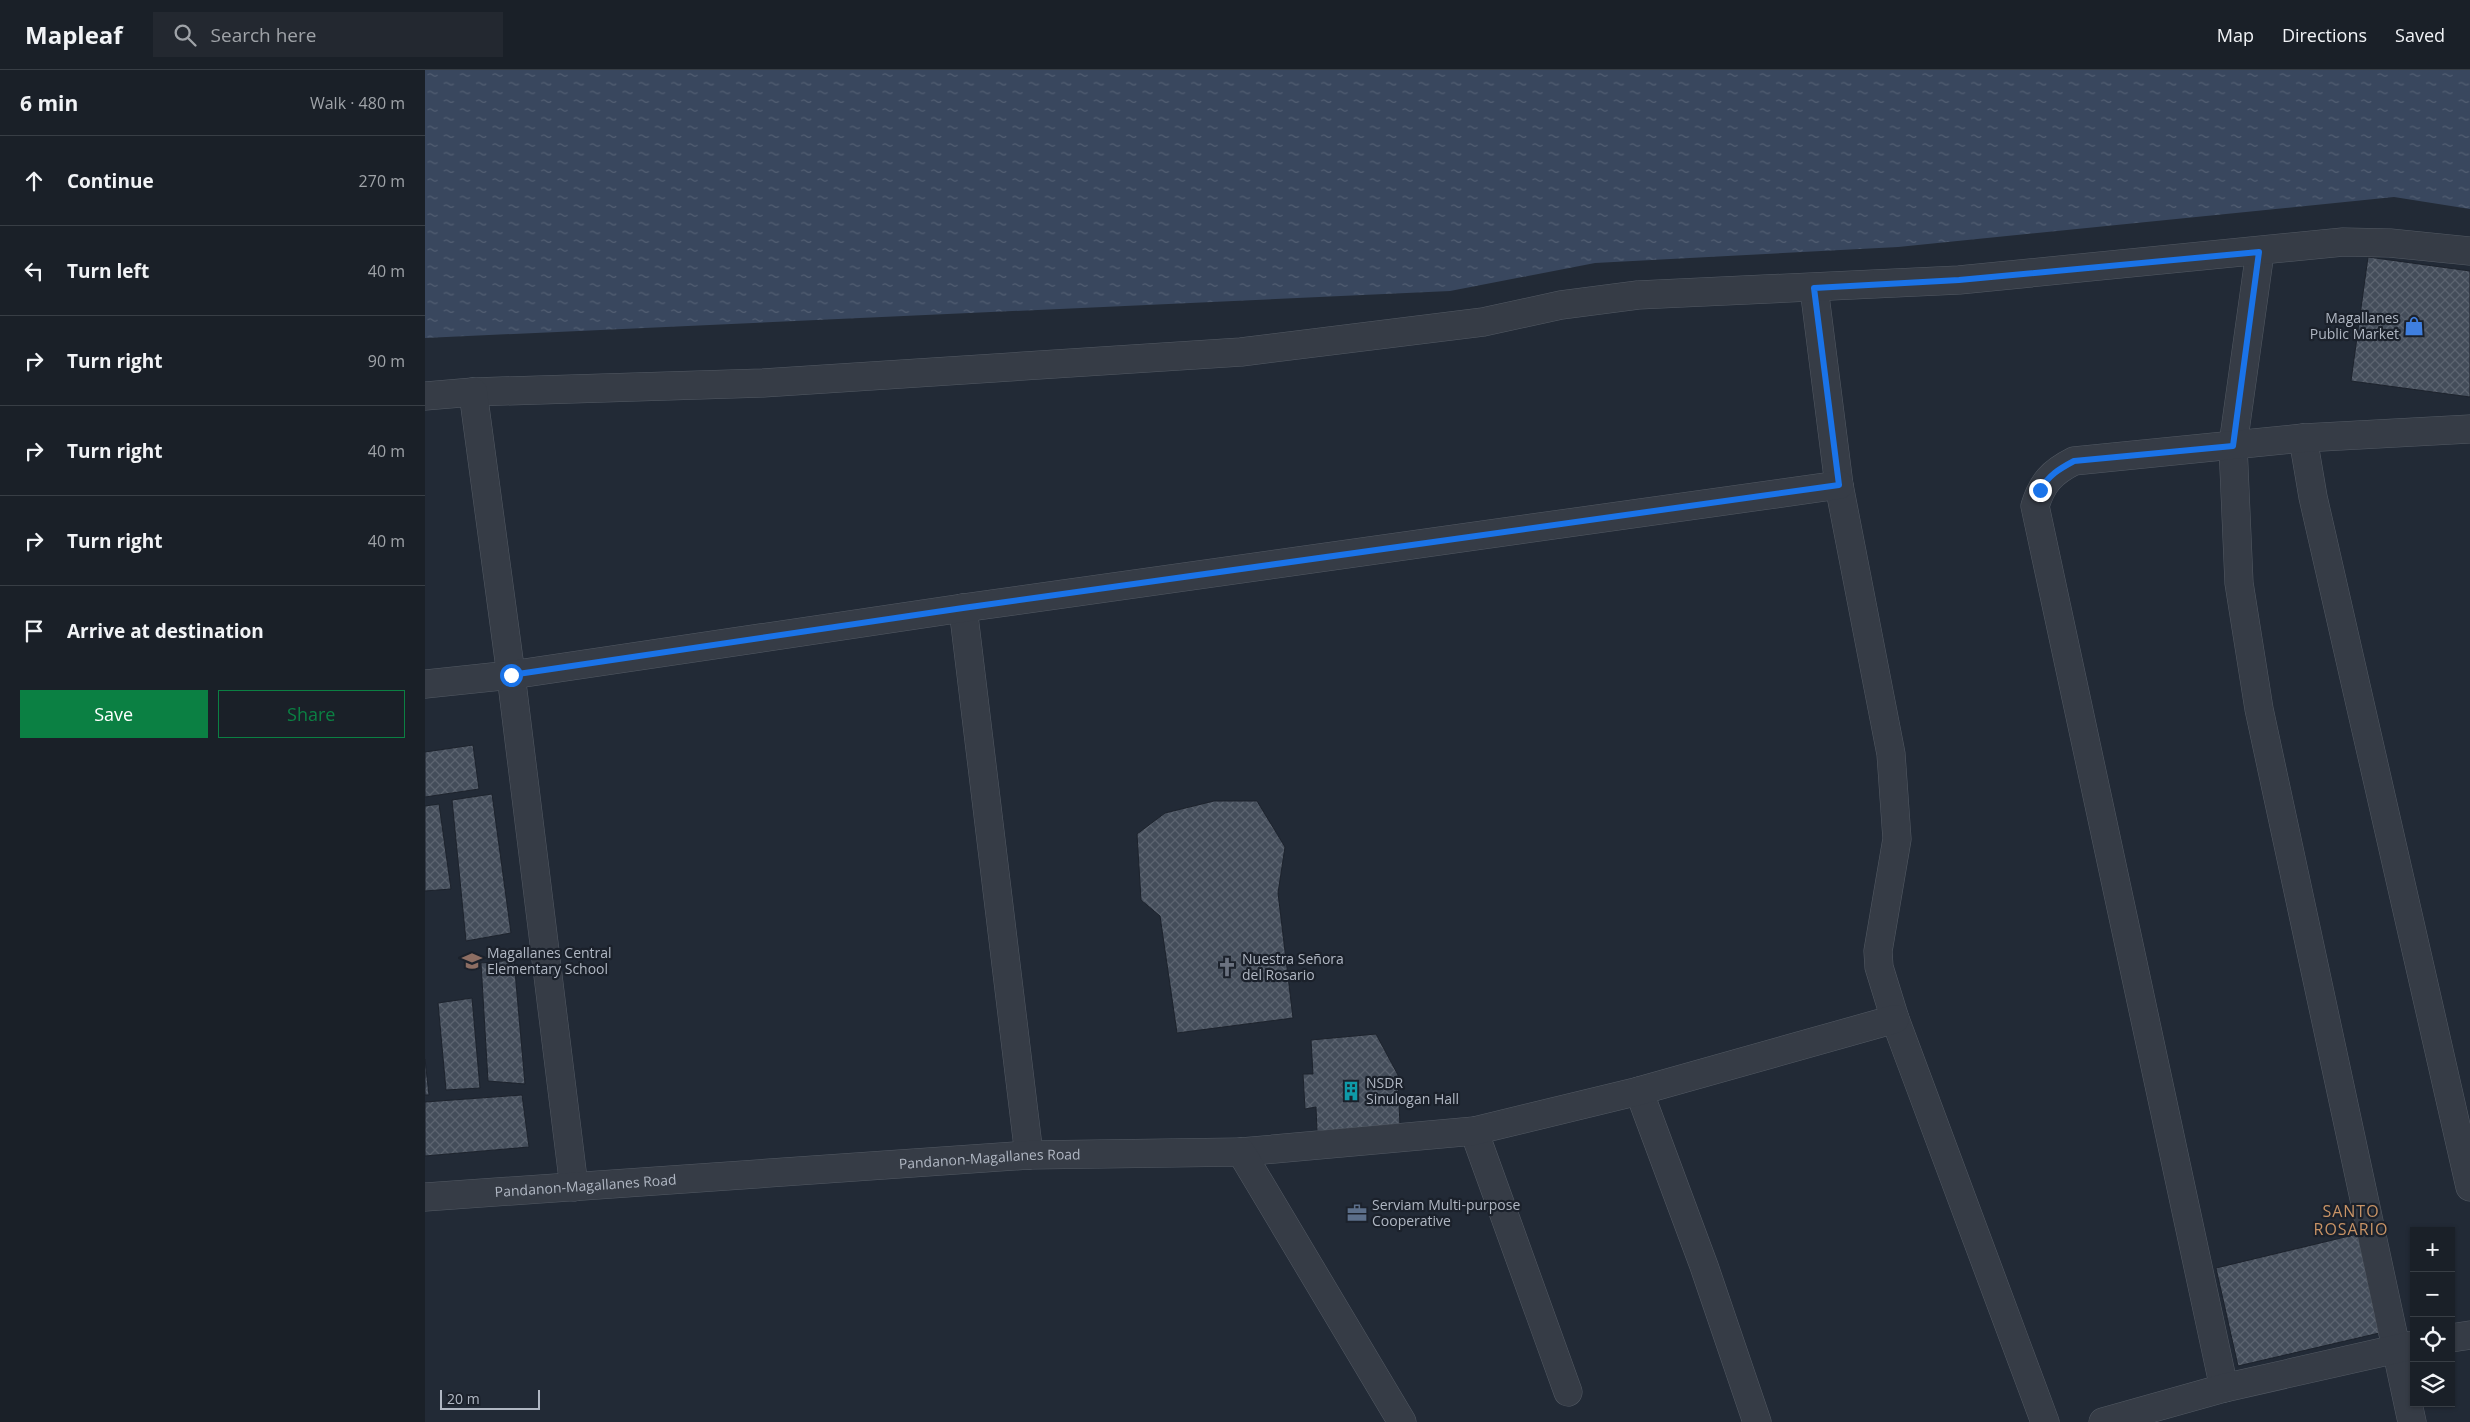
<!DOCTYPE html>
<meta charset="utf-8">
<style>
body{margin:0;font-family:"Open Sans",sans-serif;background:#232830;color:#f1f3f6}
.controls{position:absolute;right:15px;bottom:15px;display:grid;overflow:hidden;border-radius:0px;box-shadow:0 1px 4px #0004}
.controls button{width:45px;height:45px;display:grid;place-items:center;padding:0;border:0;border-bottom:1px solid #383e45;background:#1a2028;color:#f1f3f6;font:25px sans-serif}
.scale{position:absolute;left:15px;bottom:12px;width:100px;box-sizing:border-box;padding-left:5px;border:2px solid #b0b7c3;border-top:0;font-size:14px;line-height:18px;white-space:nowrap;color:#b0b7c3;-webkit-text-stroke:4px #1b212b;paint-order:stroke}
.stop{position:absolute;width:15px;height:15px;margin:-11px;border:4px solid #1a73e8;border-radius:50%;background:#fff}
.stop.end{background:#1a73e8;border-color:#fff;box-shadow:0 1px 5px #0008}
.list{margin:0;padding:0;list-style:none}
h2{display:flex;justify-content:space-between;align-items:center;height:65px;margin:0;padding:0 20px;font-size:21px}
h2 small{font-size:16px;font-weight:400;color:#9fa3a8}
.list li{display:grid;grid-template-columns:32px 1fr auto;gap:15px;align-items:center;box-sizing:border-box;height:90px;padding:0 20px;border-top:1px solid #383e45}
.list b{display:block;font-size:19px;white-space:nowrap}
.list em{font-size:16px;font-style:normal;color:#9fa3a8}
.actions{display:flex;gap:10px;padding:15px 20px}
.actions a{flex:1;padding:11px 0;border:1px solid #0b8043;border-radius:0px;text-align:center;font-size:18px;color:#0b8043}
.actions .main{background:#0b8043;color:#fff}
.icon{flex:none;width:28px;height:28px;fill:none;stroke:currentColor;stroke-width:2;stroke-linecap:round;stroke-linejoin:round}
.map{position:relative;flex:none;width:2045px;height:1352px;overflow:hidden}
header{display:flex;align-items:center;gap:30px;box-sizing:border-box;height:70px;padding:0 25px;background:#1a2028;border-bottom:1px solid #383e45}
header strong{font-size:24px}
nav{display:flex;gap:28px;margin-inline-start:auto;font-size:18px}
.search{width:350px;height:45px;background:#232830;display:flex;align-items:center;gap:12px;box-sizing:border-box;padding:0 18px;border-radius:0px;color:#9fa3a8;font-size:19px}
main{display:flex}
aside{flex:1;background:#1a2028}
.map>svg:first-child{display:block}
.water{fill:url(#water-ripples)}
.building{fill:url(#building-cross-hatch);stroke:#1d232d}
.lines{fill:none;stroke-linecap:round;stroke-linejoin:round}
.minor-casing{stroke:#535a64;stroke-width:29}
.tertiary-casing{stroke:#535a64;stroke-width:29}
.minor{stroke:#363c46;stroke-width:28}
.tertiary{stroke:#363c46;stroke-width:28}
.route{stroke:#1a73e8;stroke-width:6}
.labels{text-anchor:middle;stroke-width:4.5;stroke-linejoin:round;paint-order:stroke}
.poi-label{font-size:14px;fill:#b0b7c3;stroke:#1b212b;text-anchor:start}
.street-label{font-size:14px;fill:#b0b7c3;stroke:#1b212b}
.quarter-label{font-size:16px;letter-spacing:1px;fill:#c89366;stroke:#1b212b}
</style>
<header>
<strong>Mapleaf</strong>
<div class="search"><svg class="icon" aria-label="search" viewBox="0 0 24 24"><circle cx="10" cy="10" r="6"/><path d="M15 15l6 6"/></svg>Search here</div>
<nav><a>Map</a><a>Directions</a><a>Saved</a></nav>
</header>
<main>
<aside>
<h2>6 min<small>Walk · 480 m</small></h2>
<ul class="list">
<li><svg class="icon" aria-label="ahead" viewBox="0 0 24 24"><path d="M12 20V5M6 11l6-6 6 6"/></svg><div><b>Continue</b></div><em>270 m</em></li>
<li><svg class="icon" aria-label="left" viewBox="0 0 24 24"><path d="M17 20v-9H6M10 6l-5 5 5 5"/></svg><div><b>Turn left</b></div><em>40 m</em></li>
<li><svg class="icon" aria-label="right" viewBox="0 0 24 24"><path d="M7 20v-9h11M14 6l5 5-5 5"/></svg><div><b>Turn right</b></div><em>90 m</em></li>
<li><svg class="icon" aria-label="right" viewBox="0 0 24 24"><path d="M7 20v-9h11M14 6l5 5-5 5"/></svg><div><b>Turn right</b></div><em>40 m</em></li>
<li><svg class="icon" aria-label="right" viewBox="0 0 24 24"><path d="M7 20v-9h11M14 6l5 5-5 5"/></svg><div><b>Turn right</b></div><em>40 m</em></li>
<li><svg class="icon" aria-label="arrive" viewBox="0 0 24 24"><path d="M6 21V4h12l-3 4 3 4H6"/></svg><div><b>Arrive at destination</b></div></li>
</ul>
<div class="actions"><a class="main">Save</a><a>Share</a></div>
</aside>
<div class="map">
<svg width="2045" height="1352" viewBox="0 0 2045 1352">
<defs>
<pattern id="water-ripples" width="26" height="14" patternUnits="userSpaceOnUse" patternTransform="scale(1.25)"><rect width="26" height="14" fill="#39475e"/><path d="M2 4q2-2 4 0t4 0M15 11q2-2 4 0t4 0" fill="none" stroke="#535f73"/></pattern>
<pattern id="building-cross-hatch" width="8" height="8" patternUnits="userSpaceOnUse" patternTransform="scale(1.25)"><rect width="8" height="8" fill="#444d5a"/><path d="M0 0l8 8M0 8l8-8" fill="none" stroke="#5c6470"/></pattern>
</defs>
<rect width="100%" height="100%" fill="#222a36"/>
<polygon class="water" points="0,0 2045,0 2045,139 1969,127 1473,177 1170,193 1025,221 0,268"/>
<g class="building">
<polygon points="1943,187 2045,201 2045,327 1926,311"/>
<polygon points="48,675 54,719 0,727 0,682"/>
<polygon points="67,724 86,863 41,871 27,730"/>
<polygon points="789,731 832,731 860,777 853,823 868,948 752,963 735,846 716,830 712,764 740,743"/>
<polygon points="14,734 26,819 0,821 0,736"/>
<polygon points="89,890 100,1014 63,1011 56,893"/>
<polygon points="47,928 55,1018 21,1020 13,933"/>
<polygon points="951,964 973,1005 975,1057 892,1061 891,1037 880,1039 878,1004 888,1004 886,970"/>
<polygon points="0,989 4,1025 0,1025"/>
<polygon points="97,1025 104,1077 0,1086 0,1032"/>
<polygon points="1941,1162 1963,1261 1813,1296 1791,1198"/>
</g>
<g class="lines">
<defs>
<g id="minor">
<polyline points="1835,182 1808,375 1814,513 1834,639 1987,1352"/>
<polyline points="1389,218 1414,415 1466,684 1472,769 1453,881 1454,897 1470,949 1620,1352"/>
<polyline points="48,322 338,313 816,282 1058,252 1136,235 1213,225 1534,210 1918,172 1965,173 2045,181"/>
<polyline points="0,326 48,322 86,605 149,1117"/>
<polyline points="1878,368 1888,427 2045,1117"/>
<polyline points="538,538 604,1085"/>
<polyline points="0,614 86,605 538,538 1414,415"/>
<polyline points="1214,1021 1279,1196 1332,1352"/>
<polyline points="1049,1061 1143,1322"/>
<polyline points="816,1082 1049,1061 1214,1021 1470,949"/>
<polyline points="2026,1268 2045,1265"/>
<path d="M1799,1318L1610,436C1617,413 1627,402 1649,391L1878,368L2045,359"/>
<polyline points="1678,1352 1799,1318 1989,1275"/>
</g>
<g id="tertiary">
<path id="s1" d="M0,1127L604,1085L816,1082L977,1352"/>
</g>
</defs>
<use href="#minor" class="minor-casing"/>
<use href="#tertiary" class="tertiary-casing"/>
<use href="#minor" class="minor"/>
<use href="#tertiary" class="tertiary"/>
</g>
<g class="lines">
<path class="route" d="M86,605L538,538L1414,415L1389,218L1534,210L1834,182L1808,376L1649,391C1634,399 1624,405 1615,420"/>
</g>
<defs>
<symbol id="shop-bare" viewBox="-9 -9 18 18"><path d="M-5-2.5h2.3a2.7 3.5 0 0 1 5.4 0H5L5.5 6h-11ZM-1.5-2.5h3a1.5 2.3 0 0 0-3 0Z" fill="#3f7fe0" stroke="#1b212b" stroke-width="2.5" paint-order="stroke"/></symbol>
<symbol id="school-bare" viewBox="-9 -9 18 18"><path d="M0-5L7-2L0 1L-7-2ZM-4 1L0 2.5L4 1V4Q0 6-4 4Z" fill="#8d6e63" stroke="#1b212b" stroke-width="2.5" paint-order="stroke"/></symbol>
<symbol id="church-bare" viewBox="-9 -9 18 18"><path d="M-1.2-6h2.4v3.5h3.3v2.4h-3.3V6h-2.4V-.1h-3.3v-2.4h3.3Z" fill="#6b7280" stroke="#1b212b" stroke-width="2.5" paint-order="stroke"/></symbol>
<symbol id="building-bare" viewBox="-9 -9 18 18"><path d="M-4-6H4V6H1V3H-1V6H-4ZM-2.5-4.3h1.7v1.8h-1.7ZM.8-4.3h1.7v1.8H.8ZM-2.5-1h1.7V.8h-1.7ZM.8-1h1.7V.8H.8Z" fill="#0f9aa8" stroke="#1b212b" stroke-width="2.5" paint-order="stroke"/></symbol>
<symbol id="office-bare" viewBox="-9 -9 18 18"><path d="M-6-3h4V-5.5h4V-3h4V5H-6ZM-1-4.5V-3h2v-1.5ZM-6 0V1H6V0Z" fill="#5c6f8a" stroke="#1b212b" stroke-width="2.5" paint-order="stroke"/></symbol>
</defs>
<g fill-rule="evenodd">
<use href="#shop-bare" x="1975" y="242" width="28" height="28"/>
<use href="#school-bare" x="33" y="877" width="28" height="28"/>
<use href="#church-bare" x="788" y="883" width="28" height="28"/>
<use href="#building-bare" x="912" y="1007" width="28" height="28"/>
<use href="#office-bare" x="918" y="1129" width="28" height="28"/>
</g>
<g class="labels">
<g class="poi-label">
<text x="1974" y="253" text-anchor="end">Magallanes<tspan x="1974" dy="16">Public Market</tspan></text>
<text x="62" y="888">Magallanes Central<tspan x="62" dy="16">Elementary School</tspan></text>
<text x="817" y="894">Nuestra Señora<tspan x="817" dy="16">del Rosario</tspan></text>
<text x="941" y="1018">NSDR<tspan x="941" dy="16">Sinulogan Hall</tspan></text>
<text x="947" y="1140">Serviam Multi-purpose<tspan x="947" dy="16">Cooperative</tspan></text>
</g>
<g class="street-label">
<text dy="5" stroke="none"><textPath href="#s1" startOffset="566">Pandanon-Magallanes Road</textPath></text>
<text dy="5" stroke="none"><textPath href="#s1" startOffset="161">Pandanon-Magallanes Road</textPath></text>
</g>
<g class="quarter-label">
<text x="1926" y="1147">SANTO<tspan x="1926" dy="18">ROSARIO</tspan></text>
</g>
</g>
</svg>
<div class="controls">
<button>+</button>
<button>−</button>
<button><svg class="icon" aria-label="locate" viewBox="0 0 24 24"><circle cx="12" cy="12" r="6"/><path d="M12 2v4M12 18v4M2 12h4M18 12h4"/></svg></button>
<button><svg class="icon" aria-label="layers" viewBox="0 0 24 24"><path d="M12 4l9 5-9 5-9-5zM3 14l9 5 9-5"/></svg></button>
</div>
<div class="scale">20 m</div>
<div class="stop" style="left:86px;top:605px"></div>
<div class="stop end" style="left:1615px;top:420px"></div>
</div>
</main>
